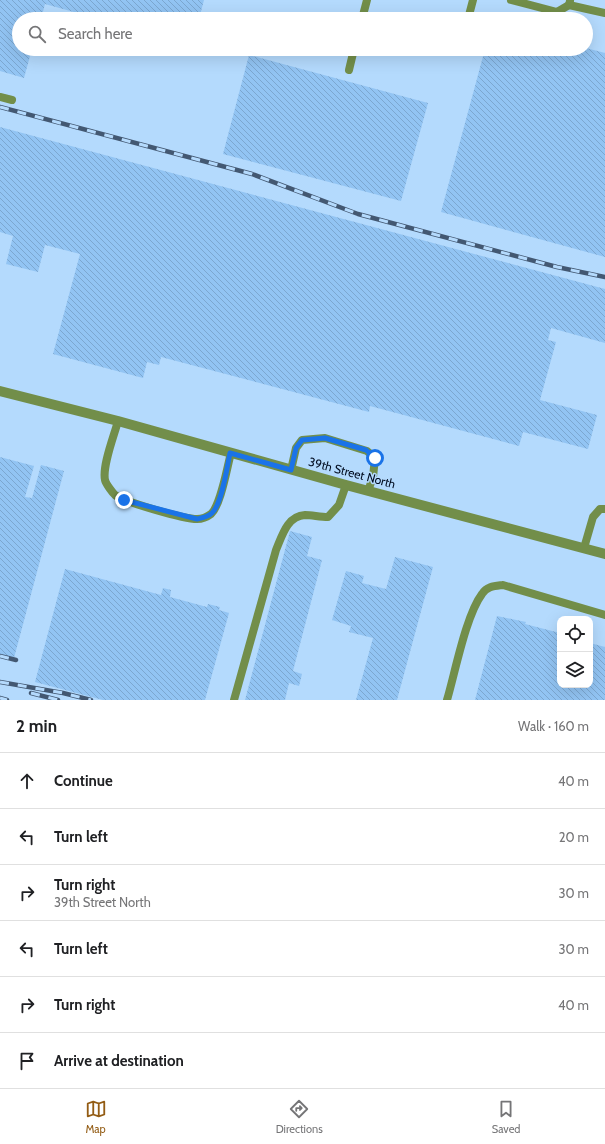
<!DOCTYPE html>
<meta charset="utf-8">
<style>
body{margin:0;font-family:Cabin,sans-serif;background:#f2f2f2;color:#202124}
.controls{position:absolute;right:12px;bottom:12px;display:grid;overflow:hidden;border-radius:8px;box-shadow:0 4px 16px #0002}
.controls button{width:36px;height:36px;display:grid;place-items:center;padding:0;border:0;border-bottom:1px solid #e0e0e0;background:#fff;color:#202124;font:20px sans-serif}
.stop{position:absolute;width:12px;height:12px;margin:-9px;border:3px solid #1a73e8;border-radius:50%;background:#fff}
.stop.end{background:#1a73e8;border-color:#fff;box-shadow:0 1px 4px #0008}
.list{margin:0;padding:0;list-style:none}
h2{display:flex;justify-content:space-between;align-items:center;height:52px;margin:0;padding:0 16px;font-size:17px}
h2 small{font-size:13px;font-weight:400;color:#757577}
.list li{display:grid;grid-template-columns:26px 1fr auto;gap:12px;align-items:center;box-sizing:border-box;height:56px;padding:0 16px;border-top:1px solid #e0e0e0}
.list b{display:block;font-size:15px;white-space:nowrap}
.list p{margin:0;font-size:13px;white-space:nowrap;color:#757577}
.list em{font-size:13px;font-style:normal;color:#757577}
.icon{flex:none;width:22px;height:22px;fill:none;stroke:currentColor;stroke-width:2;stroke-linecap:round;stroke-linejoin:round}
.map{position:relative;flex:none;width:605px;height:700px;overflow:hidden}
.search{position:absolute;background:#fff;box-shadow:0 4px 16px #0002;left:12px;right:12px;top:12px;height:44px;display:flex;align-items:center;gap:10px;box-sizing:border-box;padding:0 14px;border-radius:22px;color:#757577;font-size:15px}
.sheet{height:388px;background:#fff}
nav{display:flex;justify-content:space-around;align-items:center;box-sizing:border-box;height:56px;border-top:1px solid #e0e0e0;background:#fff;font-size:11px;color:#757577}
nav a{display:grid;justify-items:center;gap:2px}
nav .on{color:#935c14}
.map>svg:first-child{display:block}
.building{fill:url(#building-back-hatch)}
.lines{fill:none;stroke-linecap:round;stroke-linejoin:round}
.lane{stroke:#728e4a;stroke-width:8}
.street{stroke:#728e4a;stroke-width:10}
.rail-casing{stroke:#435872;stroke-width:4.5}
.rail{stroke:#b4dafd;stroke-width:3;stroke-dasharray:9;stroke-linecap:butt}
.route{stroke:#1a73e8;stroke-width:5}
.labels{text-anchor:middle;stroke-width:3;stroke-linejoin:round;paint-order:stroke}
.street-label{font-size:12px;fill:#000c20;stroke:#b4dafd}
</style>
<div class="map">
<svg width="605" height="700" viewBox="0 0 605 700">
<defs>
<pattern id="building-back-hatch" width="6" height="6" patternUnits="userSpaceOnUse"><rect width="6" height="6" fill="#92c4f3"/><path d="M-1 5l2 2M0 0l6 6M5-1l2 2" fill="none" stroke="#7ca7d0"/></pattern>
</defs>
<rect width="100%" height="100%" fill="#b4dafd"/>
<g class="building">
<polygon points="0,0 204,0 199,19 99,19 45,4 41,19 19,19 19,49 32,49 24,78 0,71"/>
<polygon points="586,48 605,53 605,257 441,212 485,49 586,49"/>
<polygon points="249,55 428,103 401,201 223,154"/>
<polygon points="0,127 605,289 605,343 551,328 548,340 556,342 540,400 597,415 588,449 523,432 519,446 370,406 369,412 161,357 159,365 147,362 143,378 53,354 80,254 45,245 38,272 6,264 13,236 0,232"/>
<polygon points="0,457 34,466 25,497 32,498 41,465 64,471 14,658 0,654"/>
<polygon points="290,531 312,537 307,556 322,560 293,671 302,674 299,686 289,683 285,700 245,700"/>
<polygon points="395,557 433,567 397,700 356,700 373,638 349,632 351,626 332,620 346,571 364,576 362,583 386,589"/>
<polygon points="65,569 161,595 163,588 171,590 170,597 207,607 208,604 220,607 219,610 229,613 205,700 103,700 35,682"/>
<polygon points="497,616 526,622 525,624 560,633 560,685 590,685 590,643 605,647 605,700 475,700"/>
</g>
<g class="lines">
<g class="lane">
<polyline points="511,0 557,12 569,5"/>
<polyline points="570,1 569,5 605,13"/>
<polyline points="362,19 367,0"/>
<polyline points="468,19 473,0"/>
<polyline points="349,70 354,49"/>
<polyline points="0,97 12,100"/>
<path d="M118,421C114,436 102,466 105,480C106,484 112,492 115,495C124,502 184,519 197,519C202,519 207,517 211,514C221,505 227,467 231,453"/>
<polyline points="291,470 296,448 302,440 325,438 367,451 375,458 373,477 368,491"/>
<polyline points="584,548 593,517 600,509 605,509"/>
<path d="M234,700L276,550C282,536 287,516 305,515C312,515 320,517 328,517L339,505L346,485"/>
<path d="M447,700C455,673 466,615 482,594C487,586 495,586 503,585L605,615"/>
</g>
<polyline class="street" points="0,391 118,421 346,485 605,554"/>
<defs>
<g id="rail">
<polyline points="0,107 252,174 358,214 557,267 605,277"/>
<polyline points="0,656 16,660"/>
<polyline points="0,682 63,693 91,700"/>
<polyline points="31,693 58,700"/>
<polyline points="0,698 7,700"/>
</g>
</defs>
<use href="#rail" class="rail-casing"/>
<use href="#rail" class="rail"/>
</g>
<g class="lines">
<path class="route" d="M124,500L197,519C202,518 208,517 212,513C222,504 227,467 230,453L291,470L296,448L302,440L325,438L366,450L375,458"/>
</g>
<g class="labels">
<g class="street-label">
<text transform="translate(352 473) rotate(15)" y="4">39th Street North</text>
</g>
</g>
</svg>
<div class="controls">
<button><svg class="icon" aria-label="locate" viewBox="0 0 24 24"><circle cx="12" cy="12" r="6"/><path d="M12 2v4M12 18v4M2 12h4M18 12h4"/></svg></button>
<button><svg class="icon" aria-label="layers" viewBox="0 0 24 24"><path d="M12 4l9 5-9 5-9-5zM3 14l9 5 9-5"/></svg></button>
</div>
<div class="stop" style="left:375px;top:458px"></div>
<div class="stop end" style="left:124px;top:500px"></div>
<div class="search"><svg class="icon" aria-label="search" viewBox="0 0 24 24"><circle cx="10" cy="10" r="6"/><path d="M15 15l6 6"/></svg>Search here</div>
</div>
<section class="sheet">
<h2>2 min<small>Walk · 160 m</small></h2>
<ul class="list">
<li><svg class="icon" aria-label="ahead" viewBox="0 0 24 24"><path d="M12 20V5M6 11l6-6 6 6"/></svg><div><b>Continue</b></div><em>40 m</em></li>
<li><svg class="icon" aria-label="left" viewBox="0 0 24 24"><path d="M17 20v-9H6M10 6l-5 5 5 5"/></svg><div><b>Turn left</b></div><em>20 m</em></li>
<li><svg class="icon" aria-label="right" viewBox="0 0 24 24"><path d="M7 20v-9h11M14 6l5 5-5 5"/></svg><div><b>Turn right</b><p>39th Street North</p></div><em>30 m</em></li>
<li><svg class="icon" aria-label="left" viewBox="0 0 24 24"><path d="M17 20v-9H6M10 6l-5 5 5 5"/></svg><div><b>Turn left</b></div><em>30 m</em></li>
<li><svg class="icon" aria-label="right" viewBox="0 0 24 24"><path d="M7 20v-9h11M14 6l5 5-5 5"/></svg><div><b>Turn right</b></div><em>40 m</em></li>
<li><svg class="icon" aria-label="arrive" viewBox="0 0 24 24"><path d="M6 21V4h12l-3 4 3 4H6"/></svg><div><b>Arrive at destination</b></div></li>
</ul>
</section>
<nav>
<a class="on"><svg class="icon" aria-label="map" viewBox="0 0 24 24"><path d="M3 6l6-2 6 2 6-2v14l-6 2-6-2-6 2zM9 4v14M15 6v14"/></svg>Map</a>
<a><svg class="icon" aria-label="directions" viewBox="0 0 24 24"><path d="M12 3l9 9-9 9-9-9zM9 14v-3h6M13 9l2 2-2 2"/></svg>Directions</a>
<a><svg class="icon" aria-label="saved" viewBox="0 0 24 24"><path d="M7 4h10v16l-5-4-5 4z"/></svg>Saved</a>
</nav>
